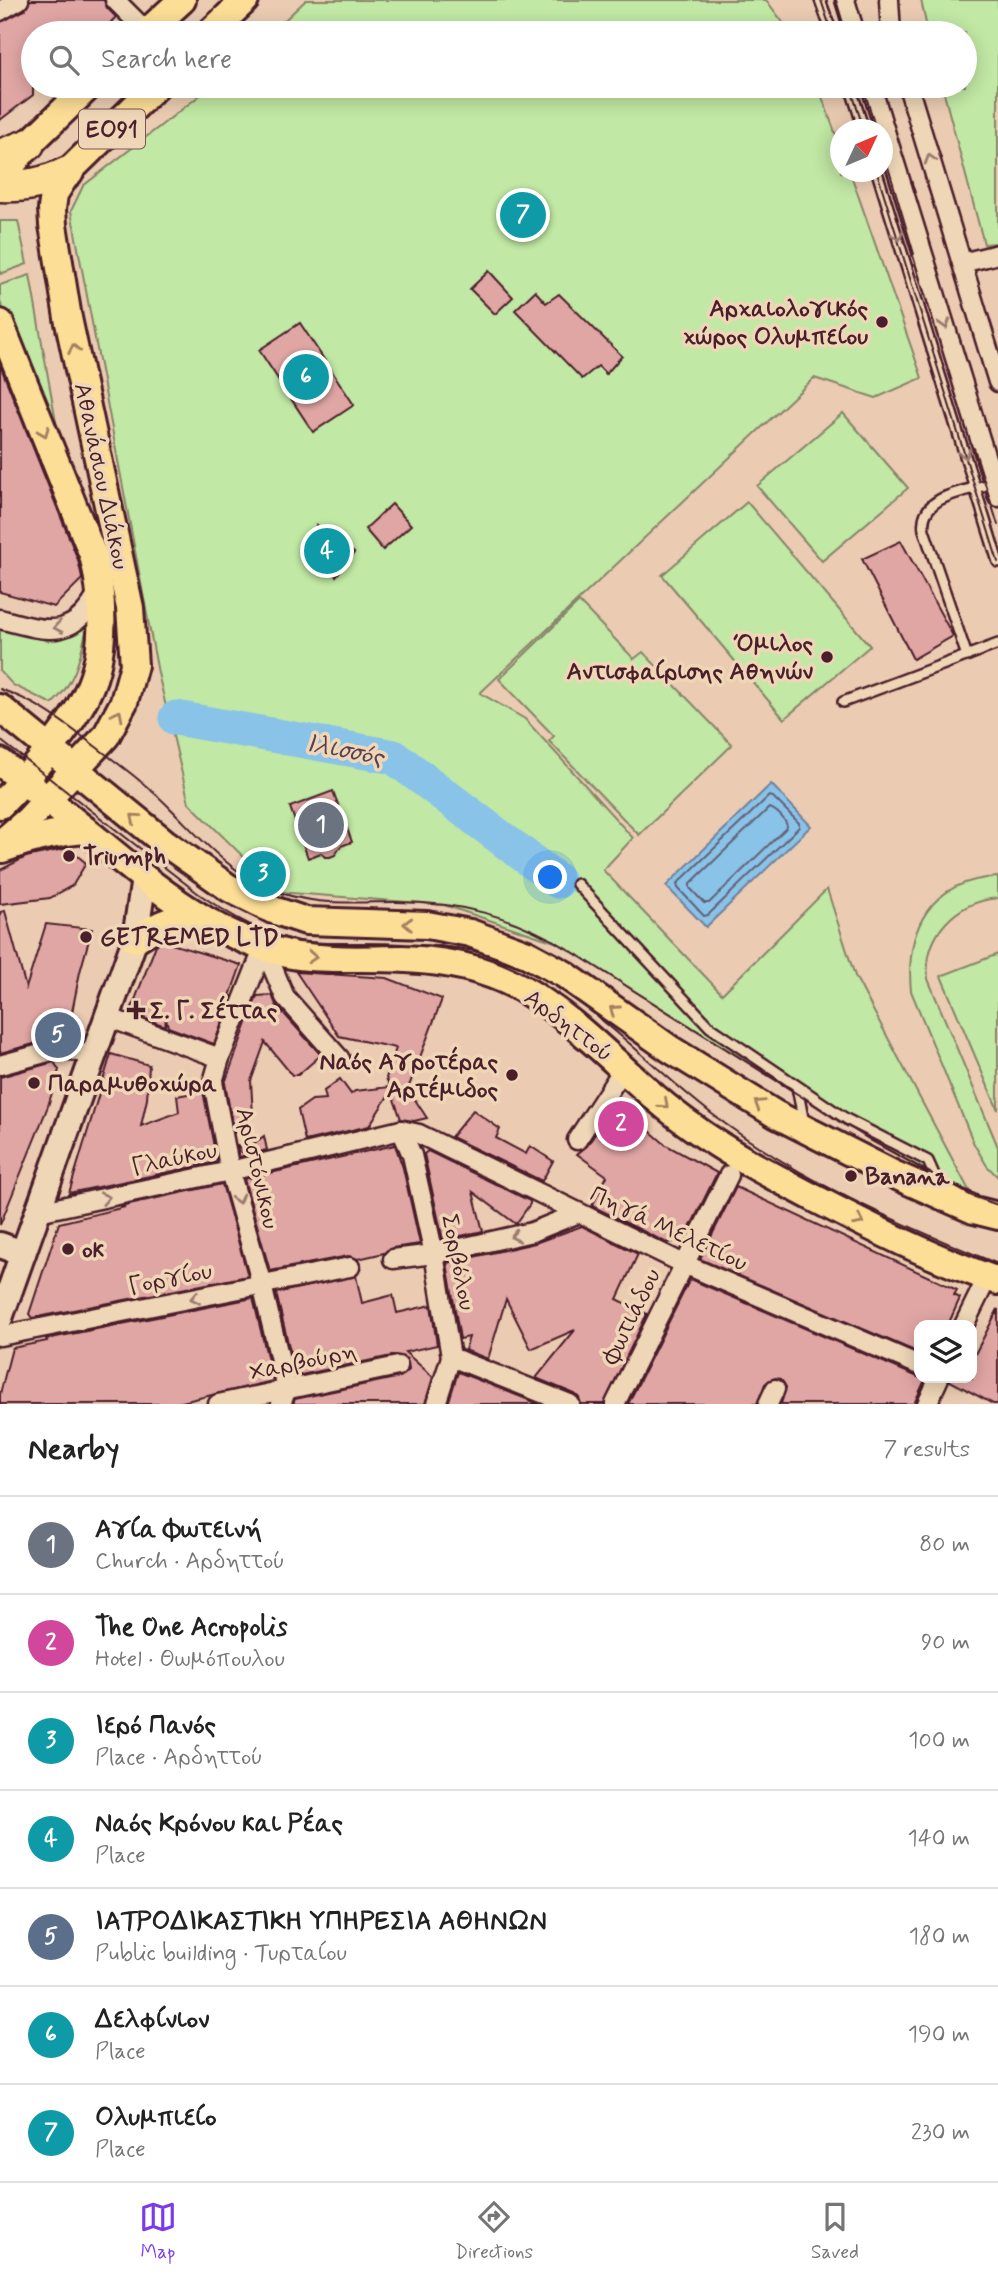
<!DOCTYPE html>
<meta charset="utf-8">
<style>
body{margin:0;font-family:Mynerve,sans-serif;background:#f6f6f6;color:#222}
.controls{position:absolute;right:21px;bottom:21px;display:grid;overflow:hidden;border-radius:14px;box-shadow:0 4px 18px #0003}
.controls button{width:63px;height:63px;display:grid;place-items:center;padding:0;border:0;border-bottom:2px solid #e0e0e0;background:#fff;color:#222;font:35px sans-serif}
.compass{position:absolute;left:830px;top:119px;width:63px;height:63px;border-radius:50%;background:#fff;box-shadow:0 4px 18px #0003;rotate:46deg}
.you{position:absolute;left:551px;top:878px;width:24px;height:24px;margin:-18px;border:5px solid #fff;border-radius:50%;background:#1a73e8;box-shadow:0 0 0 10px #1a73e833}
.badge{display:grid;place-items:center;width:46px;height:46px;border-radius:50%;background:#7c3aed;color:#fff;font-size:23px;font-weight:700}
.pin{position:absolute;translate:-50% -50%;border:4px solid #fff;box-shadow:0 2px 7px #0006}
.list{margin:0;padding:0;list-style:none}
h2{display:flex;justify-content:space-between;align-items:center;height:91px;margin:0;padding:0 28px;font-size:30px}
h2 small{font-size:23px;font-weight:400;color:#767676}
.list li{display:grid;grid-template-columns:46px 1fr auto;gap:21px;align-items:center;box-sizing:border-box;height:98px;padding:0 28px;border-top:2px solid #e0e0e0}
.list b{display:block;font-size:26px;white-space:nowrap}
.list p{margin:0;font-size:23px;white-space:nowrap;color:#767676}
.list em{font-size:23px;font-style:normal;color:#767676}
.icon{flex:none;width:38px;height:38px;fill:none;stroke:currentColor;stroke-width:2;stroke-linecap:round;stroke-linejoin:round}
.map{position:relative;flex:none;width:998px;height:1404px;overflow:hidden}
.search{position:absolute;background:#fff;box-shadow:0 4px 18px #0003;left:21px;right:21px;top:21px;height:77px;display:flex;align-items:center;gap:18px;box-sizing:border-box;padding:0 24px;border-radius:38px;color:#767676;font-size:26px}
.sheet{height:777px;background:#fff}
nav{display:flex;justify-content:space-around;align-items:center;box-sizing:border-box;height:98px;border-top:2px solid #e0e0e0;background:#fff;font-size:19px;color:#767676}
nav a{display:grid;justify-items:center;gap:4px}
nav .on{color:#7c3aed}
.map>svg:first-child{display:block}
.green{fill:#c1e8a4;stroke:#868468;stroke-width:2}
.water{fill:#89c3e8;stroke:#70819c;stroke-width:2}
.lines{fill:none;stroke-linecap:round;stroke-linejoin:round}
.shore{stroke:#636177;stroke-width:2}
.river{stroke:#89c3e8;stroke-width:35}
.building{fill:#e0a6a4;stroke:#4a1f2b;stroke-width:2}
.lane-casing{stroke:#4a1f2b;stroke-width:14}
.street-casing{stroke:#4a1f2b;stroke-width:23}
.secondary-casing{stroke:#4a1f2b;stroke-width:30}
.primary-casing{stroke:#4a1f2b;stroke-width:32}
.highway-casing{stroke:#4a1f2b;stroke-width:35}
.lane{stroke:#eed6b6;stroke-width:9}
.street{stroke:#eed6b6;stroke-width:18}
.secondary{stroke:#eed6b6;stroke-width:24}
.primary{stroke:#fdde96;stroke-width:26}
.highway{stroke:#fdde96;stroke-width:30}
.tram{stroke:#4a1f2b;stroke-width:2}
.oneway{stroke:#9c7a70}
.oneway2{stroke:#a47e60}
.poi-dot{fill:#4a1f2b;stroke:#eed6b6;stroke-width:2.5}
.labels{text-anchor:middle;stroke-width:7;stroke-linejoin:round;paint-order:stroke}
.shield{fill:#eed6b6;stroke:#7b5655;stroke-width:2}
.shield-label{font-size:23px;font-weight:bold;fill:#4a1f2b}
.poi-label{font-size:24px;font-weight:bold;fill:#4a1f2b;stroke:#eed6b6;text-anchor:start}
.street-label{font-size:24px;fill:#4a1f2b;stroke:#eed6b6}
.water-label{font-size:26px;font-style:italic;fill:#574051;stroke:#eed6b6}
</style>
<div class="map">
<svg width="998" height="1404" viewBox="0 0 998 1404">
<rect width="100%" height="100%" fill="#ebccb2"/>
<filter id="ink" filterUnits="userSpaceOnUse"><feTurbulence type="fractalNoise" baseFrequency=".0143" numOctaves="2"/><feDisplacementMap in="SourceGraphic" scale="14" xChannelSelector="R" yChannelSelector="G"/><feConvolveMatrix kernelMatrix="1 2 1 2 8 2 1 2 1" color-interpolation-filters="sRGB"/></filter>
<g filter="url(#ink)">
<g class="green">
<polygon points="306,0 766,0 791,33 271,33"/>
<polygon points="921,0 998,0 998,243 984,244 942,86 965,86 965,33 928,33"/>
<polygon points="212,86 818,86 840,146 841,172 850,172 922,378 876,398 814,378 480,693 525,719 633,838 603,870 722,994 827,889 855,976 972,1196 878,1144 558,943 444,905 279,892 189,803 158,673 71,211 83,186"/>
<polygon points="0,221 18,221 27,264 0,274"/>
<polygon points="30,275 56,422 51,424 0,302 0,285"/>
<polygon points="843,413 908,488 822,561 757,486"/>
<polygon points="747,502 870,646 784,719 662,575"/>
<polygon points="579,602 634,659 643,652 732,745 639,835 549,741 554,736 499,679"/>
<path d="M0,626L48,641L87,627C80,658 76,682 52,704L13,685L0,671Z"/>
<path d="M998,877V898C955,902 924,935 928,979L998,1147V1177L987,1166L974,1144L911,991C905,929 930,880 998,877Z"/>
<polygon points="998,954 998,1110 941,976"/>
</g>
<polygon class="water" points="771,784 811,826 706,927 666,886"/>
<g class="lines">
<g class="shore">
<polygon points="769,796 773,797 799,823 799,827 708,915 704,916 678,888 677,884"/>
<path d="M769,808C776,809 787,821 787,827L709,903H704L690,888V884Z"/>
</g>
<polyline class="river" points="176,718 394,757 558,881"/>
</g>
<g class="building">
<polygon points="30,0 104,0 107,8 116,17 111,22 115,26 107,33 33,33 33,95 0,120 0,22 25,10"/>
<polygon points="489,271 513,297 495,314 470,289"/>
<polygon points="535,291 546,303 559,294 622,356 606,374 598,366 582,379 515,310"/>
<polygon points="300,323 354,405 313,432 259,350"/>
<polygon points="0,365 78,560 81,573 82,579 54,607 0,592"/>
<polygon points="392,504 411,525 383,550 365,529"/>
<polygon points="317,525 354,553 336,576 299,548"/>
<polygon points="901,541 953,636 913,659 862,559"/>
<polygon points="333,791 352,842 341,846 335,855 330,857 325,857 321,853 308,858 290,807"/>
<polygon points="68,848 86,863 73,885 50,898 0,904 0,870 26,857"/>
<polygon points="5,911 26,988 46,924 92,929 80,972 67,1037 60,1037 0,1053 0,912"/>
<polygon points="162,941 241,965 230,996 232,996 214,1044 168,1027 166,1018 165,1026 130,1013 156,945"/>
<polygon points="296,972 387,978 442,999 408,1089 427,1118 414,1121 401,1119 391,1091 369,1126 305,1141 298,1110 312,1100 326,1099 324,1091 340,1079 351,1094 355,1091 390,1087 386,1078 396,1048 339,1036"/>
<polygon points="272,995 276,1005 321,1055 298,1075 292,1075 265,1042 251,1081 253,1116 234,1133 225,1083 257,996"/>
<polygon points="111,1054 149,1065 147,1099 141,1126 179,1112 177,1096 203,1091 217,1162 69,1193"/>
<polygon points="54,1062 59,1070 48,1106 0,1225 0,1077"/>
<polygon points="616,1102 666,1145 717,1173 684,1240 667,1243 592,1206 607,1176 577,1154 587,1146"/>
<polygon points="473,1110 500,1129 496,1138 526,1154 530,1146 553,1161 542,1181 451,1137"/>
<polygon points="264,1136 267,1150 239,1157 237,1145 242,1152"/>
<polygon points="395,1145 403,1168 420,1244 392,1248 384,1253 358,1259 348,1256 270,1271 244,1179"/>
<polygon points="428,1151 530,1201 530,1204 516,1224 473,1192 483,1231 443,1240 424,1154"/>
<polygon points="222,1184 248,1276 32,1318 29,1314 59,1223 125,1207 120,1206"/>
<polygon points="736,1187 957,1290 954,1295 960,1298 948,1325 919,1325 919,1353 700,1259"/>
<polygon points="582,1226 638,1254 617,1299 647,1314 604,1404 581,1404 579,1398 575,1394 536,1378 575,1330 531,1349 506,1299 488,1359 465,1350 469,1337 460,1339 447,1263 535,1243"/>
<polygon points="356,1276 362,1303 393,1295 397,1313 431,1305 437,1345 405,1352 433,1377 425,1404 293,1404 295,1399 400,1377 409,1370 407,1359 396,1355 296,1376 276,1293"/>
<polygon points="690,1279 925,1380 914,1404 781,1404 786,1387 780,1379 775,1378 765,1384 757,1404 628,1404"/>
<polygon points="253,1298 273,1381 173,1404 0,1404 0,1394 12,1348 47,1341 46,1339"/>
<polygon points="998,1309 998,1404 993,1404 950,1381 950,1378 972,1378 972,1360"/>
<polygon points="458,1372 539,1404 448,1404"/>
</g>
<g class="lines">
<defs>
<g id="lane">
<polyline points="820,0 832,33"/>
<polyline points="850,86 864,130"/>
<polyline points="877,172 998,562"/>
<path d="M967,656L924,530C918,494 969,491 994,483"/>
<polyline points="843,702 998,644"/>
<polyline points="577,884 710,1027 846,1119 928,1161 940,1188"/>
<polyline points="797,1087 804,1123"/>
</g>
<g id="street">
<polyline points="115,0 147,32"/>
<polyline points="845,0 855,33"/>
<polyline points="889,0 891,33"/>
<polyline points="0,11 19,0"/>
<polyline points="871,86 998,497"/>
<polyline points="908,86 998,382"/>
<polyline points="962,263 998,254"/>
<path d="M0,619C49,632 73,641 100,590"/>
<polyline points="264,947 220,1058 213,1082 230,1171 262,1285 287,1389 281,1404"/>
<polyline points="264,947 285,997 340,1059"/>
<polyline points="107,1017 220,1058"/>
<polyline points="0,1065 63,1048 93,1056"/>
<polyline points="401,1130 412,1155 434,1254 451,1357 436,1404"/>
<polyline points="577,1140 624,1068"/>
<polyline points="38,1212 230,1171 401,1130 419,1134 684,1264 919,1365"/>
<polyline points="393,1259 434,1254 532,1232 579,1213"/>
<polyline points="964,1325 987,1278"/>
<polyline points="0,1336 350,1267"/>
<polyline points="451,1357 570,1404"/>
<polyline points="218,1404 398,1366"/>
<polyline points="615,1404 729,1175"/>
<polyline points="768,1404 775,1389"/>
<polyline points="927,1404 939,1378"/>
</g>
<g id="secondary">
<polyline points="0,1245 23,1253"/>
<polyline points="0,1318 135,939 144,878"/>
</g>
<g id="primary">
<polyline points="146,33 182,0"/>
<polyline points="210,33 245,0"/>
<polyline points="0,179 29,144 89,86"/>
<path d="M0,323L93,555C103,592 106,647 91,684C77,721 29,776 0,805"/>
<polyline points="0,708 164,842 229,888 273,910 306,921 427,925 470,933 527,954 564,974 670,1049 775,1114 895,1175 974,1210 998,1216"/>
<path d="M0,762C31,787 63,812 95,838C153,886 216,939 292,955C314,959 338,958 361,958C415,958 470,960 519,987C586,1024 632,1085 694,1128C731,1155 773,1176 814,1198C874,1229 934,1259 998,1281"/>
<polyline points="0,844 27,821 106,736 124,702 134,665 130,608 68,318 53,225 52,209 54,194 68,172 156,86"/>
<path d="M2,849C29,839 56,832 85,830"/>
<path d="M135,939C162,923 173,915 205,921"/>
</g>
<g id="highway">
<polyline points="0,155 29,144"/>
<path d="M0,186C26,187 45,183 68,172"/>
</g>
</defs>
<use href="#lane" class="lane-casing"/>
<use href="#street" class="street-casing"/>
<use href="#secondary" class="secondary-casing"/>
<use href="#primary" class="primary-casing"/>
<use href="#highway" class="highway-casing"/>
<use href="#lane" class="lane"/>
<use href="#street" class="street"/>
<use href="#secondary" class="secondary"/>
<use href="#primary" class="primary"/>
<use href="#highway" class="highway"/>
<g class="tram">
<polyline points="821,0 832,33"/>
<polyline points="836,0 846,33"/>
<polyline points="850,86 864,130"/>
<polyline points="863,86 876,130"/>
<polyline points="883,150 914,254"/>
<polyline points="877,172 998,562"/>
<polyline points="974,448 998,525"/>
<path d="M0,689C40,703 61,721 95,746C121,766 149,786 172,810C201,839 228,870 266,887C309,907 351,902 396,902C461,902 513,916 568,949L870,1140L972,1196L998,1205"/>
<path d="M0,740L199,894C231,916 264,936 304,942C373,953 433,933 504,960C585,991 644,1062 712,1114C799,1180 897,1223 998,1264"/>
</g>
</g>
<defs><path id="oneway-chevron" d="M-2-3.5L2.5 0L-2 3.5" fill="none" stroke-width="1.6" stroke-linecap="round" stroke-linejoin="round" transform="scale(1.75)"/></defs>
<g class="oneway">
<use href="#oneway-chevron" transform="translate(930 159) rotate(-107)"/>
<use href="#oneway-chevron" transform="translate(898 236) rotate(72)"/>
<use href="#oneway-chevron" transform="translate(945 324) rotate(73)"/>
<use href="#oneway-chevron" transform="translate(965 454) rotate(73)"/>
<use href="#oneway-chevron" transform="translate(58 627) rotate(170)"/>
<use href="#oneway-chevron" transform="translate(105 1198) rotate(-12)"/>
<use href="#oneway-chevron" transform="translate(238 1199) rotate(74)"/>
<use href="#oneway-chevron" transform="translate(515 1236) rotate(167)"/>
<use href="#oneway-chevron" transform="translate(195 1298) rotate(169)"/>
</g>
<g class="oneway2">
<use href="#oneway-chevron" transform="translate(74 349) rotate(-102)"/>
<use href="#oneway-chevron" transform="translate(44 432) rotate(68)"/>
<use href="#oneway-chevron" transform="translate(118 715) rotate(-63)"/>
<use href="#oneway-chevron" transform="translate(135 818) rotate(-140)"/>
<use href="#oneway-chevron" transform="translate(408 924) rotate(-178)"/>
<use href="#oneway-chevron" transform="translate(312 957) rotate(4)"/>
<use href="#oneway-chevron" transform="translate(614 1010) rotate(-145)"/>
<use href="#oneway-chevron" transform="translate(664 1104) rotate(42)"/>
<use href="#oneway-chevron" transform="translate(759 1104) rotate(-148)"/>
<use href="#oneway-chevron" transform="translate(859 1221) rotate(27)"/>
</g>
</g>
<g class="poi-dot">
<circle cx="882" cy="322" r="7"/>
<circle cx="827" cy="657" r="7"/>
<circle cx="69" cy="856" r="7"/>
<circle cx="86" cy="937" r="7"/>
<path d="M132.5 999.5h7v7h7v7h-7v7h-7v-7h-7v-7h7z"/>
<circle cx="512" cy="1075" r="7"/>
<circle cx="34" cy="1083" r="7"/>
<circle cx="851" cy="1176" r="7"/>
<circle cx="68" cy="1249" r="7"/>
</g>
<g class="labels">
<rect class="shield" x="79" y="109.5" width="66" height="39" rx="5"/>
<g class="shield-label">
<text x="112" y="137">ΕΟ91</text>
</g>
<g class="poi-label">
<text x="868" y="316" text-anchor="end">Αρχαιολογικός<tspan x="868" dy="28">χώρος Ολυμπείου</tspan></text>
<text x="813" y="651" text-anchor="end">Όμιλος<tspan x="813" dy="28">Αντισφαίρισης Αθηνών</tspan></text>
<text x="83" y="864">Triumph</text>
<text x="100" y="945">GETREMED LTD</text>
<text x="150" y="1018">Σ. Γ. Σέττας</text>
<text x="498" y="1069" text-anchor="end">Ναός Αγροτέρας<tspan x="498" dy="28">Αρτέμιδος</tspan></text>
<text x="48" y="1091">Παραμυθοχώρα</text>
<text x="865" y="1184">Banana</text>
<text x="82" y="1257">οκ</text>
</g>
<g class="street-label">
<text transform="translate(102 476) rotate(78)" y="8">Αθανάσιου Διάκου</text>
<text transform="translate(569 1025) rotate(37)" y="8">Αρδηττού</text>
<text transform="translate(174 1158) rotate(-12)" y="8">Γλαύκου</text>
<text transform="translate(258 1168) rotate(77)" y="8">Αριστόνικου</text>
<text transform="translate(669 1228) rotate(25)" y="8">Πηγά Μελετίου</text>
<text transform="translate(459 1262) rotate(79)" y="8">Σορβόλου</text>
<text transform="translate(170 1278) rotate(-11)" y="8">Γοργίου</text>
<text transform="translate(631 1316) rotate(-64)" y="8">Φωτιάδου</text>
<text transform="translate(303 1361) rotate(-12)" y="8">Χαρβούρη</text>
</g>
<g class="water-label">
<text transform="translate(345 749) rotate(11)" y="9">Ιλισσός</text>
</g>
</g>
</svg>
<div class="controls">
<button><svg class="icon" aria-label="layers" viewBox="0 0 24 24"><path d="M12 4l9 5-9 5-9-5zM3 14l9 5 9-5"/></svg></button>
</div>
<svg class="compass" viewBox="-18 -18 36 36"><path d="M0-13l5 13h-10z" fill="#e53935"/><path d="M0 13l5-13h-10z" fill="#767676"/></svg>
<div class="you"></div>
<div class="pin badge" style="left:321px;top:825px;background:#6b7280">1</div>
<div class="pin badge" style="left:621px;top:1124px;background:#d1479c">2</div>
<div class="pin badge" style="left:263px;top:874px;background:#0f9aa8">3</div>
<div class="pin badge" style="left:327px;top:551px;background:#0f9aa8">4</div>
<div class="pin badge" style="left:58px;top:1035px;background:#5c6f8a">5</div>
<div class="pin badge" style="left:306px;top:377px;background:#0f9aa8">6</div>
<div class="pin badge" style="left:523px;top:215px;background:#0f9aa8">7</div>
<div class="search"><svg class="icon" aria-label="search" viewBox="0 0 24 24"><circle cx="10" cy="10" r="6"/><path d="M15 15l6 6"/></svg>Search here</div>
</div>
<section class="sheet">
<h2>Nearby<small>7 results</small></h2>
<ul class="list">
<li><span class="badge" style="background:#6b7280">1</span><div><b>Αγία Φωτεινή</b><p>Church · Αρδηττού</p></div><em>80 m</em></li>
<li><span class="badge" style="background:#d1479c">2</span><div><b>The One Acropolis</b><p>Hotel · Θωμόπουλου</p></div><em>90 m</em></li>
<li><span class="badge" style="background:#0f9aa8">3</span><div><b>Ιερό Πανός</b><p>Place · Αρδηττού</p></div><em>100 m</em></li>
<li><span class="badge" style="background:#0f9aa8">4</span><div><b>Ναός Κρόνου και Ρέας</b><p>Place</p></div><em>140 m</em></li>
<li><span class="badge" style="background:#5c6f8a">5</span><div><b>ΙΑΤΡΟΔΙΚΑΣΤΙΚΗ ΥΠΗΡΕΣΙΑ ΑΘΗΝΩΝ</b><p>Public building · Τυρταίου</p></div><em>180 m</em></li>
<li><span class="badge" style="background:#0f9aa8">6</span><div><b>Δελφίνιον</b><p>Place</p></div><em>190 m</em></li>
<li><span class="badge" style="background:#0f9aa8">7</span><div><b>Ολυμπιείο</b><p>Place</p></div><em>230 m</em></li>
</ul>
</section>
<nav>
<a class="on"><svg class="icon" aria-label="map" viewBox="0 0 24 24"><path d="M3 6l6-2 6 2 6-2v14l-6 2-6-2-6 2zM9 4v14M15 6v14"/></svg>Map</a>
<a><svg class="icon" aria-label="directions" viewBox="0 0 24 24"><path d="M12 3l9 9-9 9-9-9zM9 14v-3h6M13 9l2 2-2 2"/></svg>Directions</a>
<a><svg class="icon" aria-label="saved" viewBox="0 0 24 24"><path d="M7 4h10v16l-5-4-5 4z"/></svg>Saved</a>
</nav>
